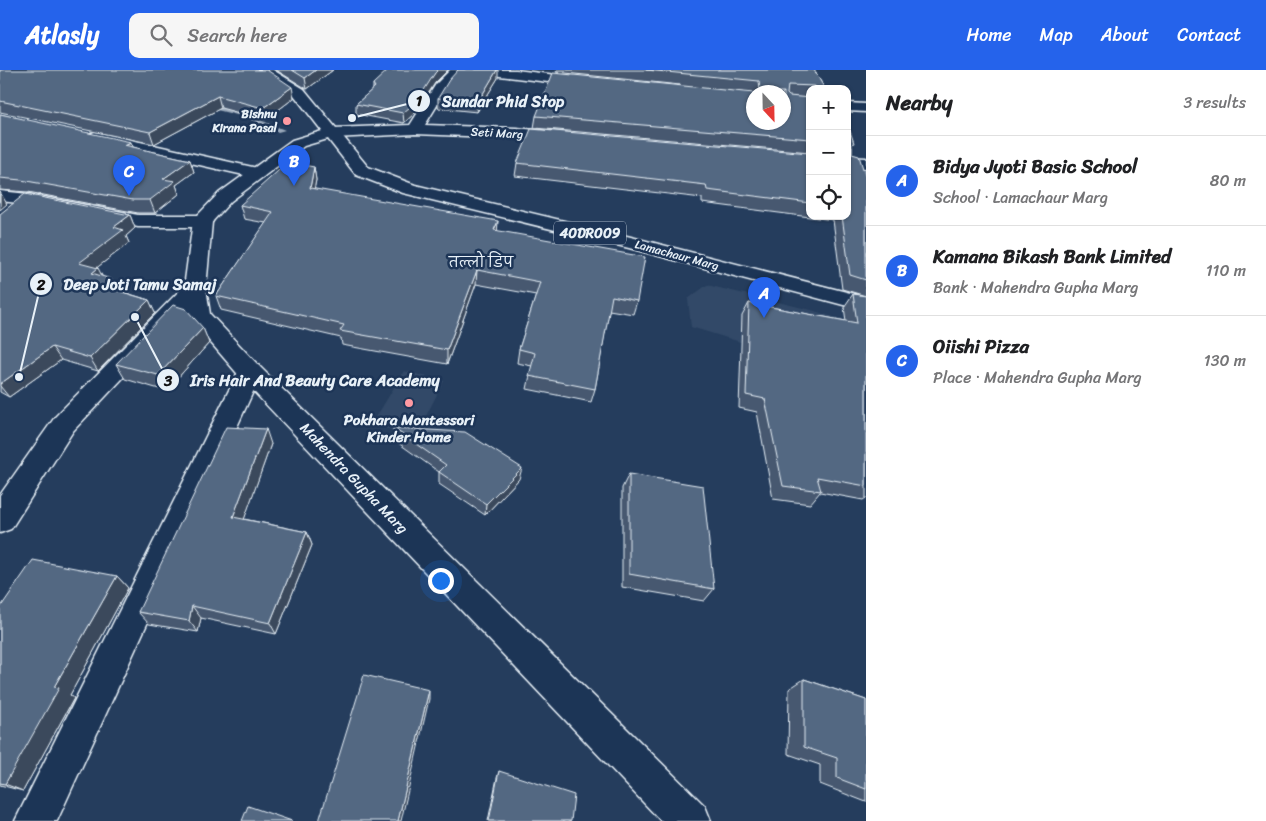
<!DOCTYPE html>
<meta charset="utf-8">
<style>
body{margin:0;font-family:Sriracha,"Playpen Sans Deva",sans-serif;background:#f6f6f6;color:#202124}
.controls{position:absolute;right:15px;top:15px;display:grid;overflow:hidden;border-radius:10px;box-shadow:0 1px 4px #0004}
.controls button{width:45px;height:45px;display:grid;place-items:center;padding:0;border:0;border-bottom:1px solid #e0e0e0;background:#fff;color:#202124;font:25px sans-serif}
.compass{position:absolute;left:746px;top:15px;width:45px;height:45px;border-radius:50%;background:#fff;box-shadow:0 1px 4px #0004;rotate:158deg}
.you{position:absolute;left:440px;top:510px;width:18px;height:18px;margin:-12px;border:4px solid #fff;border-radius:50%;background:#1a73e8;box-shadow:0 0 0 8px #1a73e833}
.badge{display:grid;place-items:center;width:32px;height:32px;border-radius:50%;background:#2563eb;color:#fff;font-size:16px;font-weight:700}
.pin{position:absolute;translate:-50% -41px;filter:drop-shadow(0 1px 2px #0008)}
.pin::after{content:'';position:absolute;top:26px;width:18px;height:15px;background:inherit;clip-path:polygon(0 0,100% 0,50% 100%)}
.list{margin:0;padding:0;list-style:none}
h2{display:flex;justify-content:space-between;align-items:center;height:65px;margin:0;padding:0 20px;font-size:21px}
h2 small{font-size:16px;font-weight:400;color:#757577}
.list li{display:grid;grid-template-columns:32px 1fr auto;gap:15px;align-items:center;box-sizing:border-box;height:90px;padding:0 20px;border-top:1px solid #e0e0e0}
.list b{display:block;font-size:19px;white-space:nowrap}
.list p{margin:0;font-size:16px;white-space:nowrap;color:#757577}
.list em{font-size:16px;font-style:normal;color:#757577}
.icon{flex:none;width:28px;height:28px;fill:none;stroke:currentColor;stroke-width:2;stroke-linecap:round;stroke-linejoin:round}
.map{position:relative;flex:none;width:866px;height:751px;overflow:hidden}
header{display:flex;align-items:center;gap:30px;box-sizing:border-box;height:70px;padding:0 25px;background:#2563eb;color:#fff}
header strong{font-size:24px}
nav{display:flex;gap:28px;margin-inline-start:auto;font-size:18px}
.search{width:350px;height:45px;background:#f6f6f6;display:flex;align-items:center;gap:12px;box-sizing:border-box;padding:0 18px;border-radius:10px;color:#757577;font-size:19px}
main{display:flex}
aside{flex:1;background:#fff}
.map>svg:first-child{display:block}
.built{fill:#334a68}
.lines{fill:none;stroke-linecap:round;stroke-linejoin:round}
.stream{fill:#99a8ba;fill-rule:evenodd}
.street-casing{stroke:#e8f1f8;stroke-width:3}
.primary-casing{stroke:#e8f1f8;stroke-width:3}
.street{fill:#1d3557;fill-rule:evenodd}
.primary{fill:#1d3557;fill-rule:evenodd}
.wall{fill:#475970;stroke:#e8f1f8;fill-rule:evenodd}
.shaded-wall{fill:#3a485b;stroke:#e8f1f8}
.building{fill:#536782;stroke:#e8f1f8}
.poi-dot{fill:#ff9aa2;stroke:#1d3557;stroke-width:2}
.labels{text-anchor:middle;stroke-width:5;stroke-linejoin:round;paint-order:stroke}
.far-poi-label{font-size:12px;font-weight:bold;fill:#e8f1f8;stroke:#1d3557;text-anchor:end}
.far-street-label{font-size:12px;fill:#e8f1f8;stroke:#1d3557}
.shield{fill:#1d3557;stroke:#abb9c8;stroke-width:1}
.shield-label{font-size:14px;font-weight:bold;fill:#e8f1f8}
.far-neighbourhood-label{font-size:14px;fill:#e8f1f8;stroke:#1d3557}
.poi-label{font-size:15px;font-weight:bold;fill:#e8f1f8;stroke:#1d3557}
.street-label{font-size:15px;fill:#e8f1f8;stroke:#1d3557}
.leader{fill:none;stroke:#e8f1f8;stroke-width:2}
.callout-dot{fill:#e8f1f8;stroke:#1d3557;stroke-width:2}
.mark-label{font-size:15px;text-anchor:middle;font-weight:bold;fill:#111}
.callout-label{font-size:16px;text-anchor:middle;font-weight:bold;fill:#e8f1f8;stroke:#1d3557;stroke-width:5;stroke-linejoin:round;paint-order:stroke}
</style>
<header>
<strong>Atlasly</strong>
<div class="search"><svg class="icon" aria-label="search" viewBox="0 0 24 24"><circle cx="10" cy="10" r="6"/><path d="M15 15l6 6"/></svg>Search here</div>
<nav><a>Home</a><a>Map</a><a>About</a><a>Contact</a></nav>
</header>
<main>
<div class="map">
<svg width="866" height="751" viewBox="0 0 866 751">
<rect width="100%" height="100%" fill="#253d5d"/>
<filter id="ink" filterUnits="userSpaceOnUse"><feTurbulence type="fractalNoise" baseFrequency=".02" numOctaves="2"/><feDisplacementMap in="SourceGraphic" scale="10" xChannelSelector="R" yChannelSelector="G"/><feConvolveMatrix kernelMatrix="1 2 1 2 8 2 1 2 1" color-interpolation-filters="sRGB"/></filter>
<g filter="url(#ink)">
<g class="built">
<polygon points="707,215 811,240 866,257 767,280 691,257 688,229"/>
<polygon points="404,301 444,311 415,367 372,354"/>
</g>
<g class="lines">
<polygon class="stream" points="203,33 245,44 285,60 278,62 241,46 201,36 201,34"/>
<defs>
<g id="street">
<polygon points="450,0 465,0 447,19 425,55 516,58 567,63 573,65 575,68 573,71 567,73 516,68 415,64 333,68 327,66 325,63 327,60 333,58 410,55 436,14"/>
<polygon points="476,0 516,0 588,9 595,13 588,17 483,4"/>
<polygon points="847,33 866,34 866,42 847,41"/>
<polygon points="95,62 257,98 263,99 266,103 263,107 257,108 89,70 87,67 89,64"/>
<polygon points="847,87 866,88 866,98 847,97"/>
<polygon points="0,121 28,124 138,145 203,145 210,147 213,151 210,155 203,157 138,157 28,134 0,131"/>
<polygon points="195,211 203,213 206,218 203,223 73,361 11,459 0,463 0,425 55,347 187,213"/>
<polygon points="250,293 259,296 262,302 57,751 15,751 238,302 241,296"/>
</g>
<polygon id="primary" points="256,0 273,0 304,19 368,97 415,115 635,168 866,227 866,241 629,178 403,123 356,105 328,69 304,76 231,131 212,152 206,218 210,244 259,296 705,736 711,751 661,751 241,308 188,246 184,218 193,151 196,147 219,123 292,70 322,61 294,25"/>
</defs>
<use href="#street" class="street-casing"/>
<use href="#primary" class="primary-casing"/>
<use href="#street" class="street"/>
<use href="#primary" class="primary"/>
</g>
<g class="wall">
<polygon points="0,0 294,28 265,50 221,38 154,74 0,42"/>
<polygon points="276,0 333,0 307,19"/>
<path d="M557,0H814L825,19H810V82L534,58L536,46L680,15L556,2ZM754,22H784L754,52Z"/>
<polygon points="498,8 477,42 438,38 438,28"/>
<polygon points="435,13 417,41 404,53 356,44 356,34 373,19 373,14"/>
<polygon points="0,44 133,77 190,90 194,102 176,115 179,124 155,143 138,143 28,122 0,120"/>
<polygon points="852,77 852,84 866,108 866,226 842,219 833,150 702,133 702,128 515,106 517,93 810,83 810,146 847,146"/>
<polygon points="314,97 316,110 314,119 497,161 637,231 633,244 609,240 595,319 591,332 527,319 532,296 517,293 519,279 536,225 476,214 447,294 342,275 341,268 221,240 216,226 266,153 244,149 240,135"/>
<polygon points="0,144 130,145 135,158 126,166 129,173 96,198 102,206 117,220 149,230 155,243 98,301 61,290 9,327 0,322"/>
<polygon points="853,224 866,226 866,428 863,430 820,422 810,434 773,429 757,342 739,338 742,246 749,233 846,251 844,237"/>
<polygon points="203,258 209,273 166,321 125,309 116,294"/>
<polygon points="393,358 519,409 485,445 439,414 439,402 394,370"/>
<polygon points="271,374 244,449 307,462 312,475 276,564 201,548 198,562 149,554 138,542"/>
<polygon points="629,404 714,519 704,531 622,517 622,418"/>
<polygon points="117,506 128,518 70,625 74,628 23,721 0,715 0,538"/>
<polygon points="804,609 866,630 866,732 820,714 820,695 788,684 789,619"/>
<polygon points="499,701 571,751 488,751 497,708"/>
</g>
<g class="shaded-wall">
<polygon points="316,0 333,0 307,19 305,8"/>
<polygon points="438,0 448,0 435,13 417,41 404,53 403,43 435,3"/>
<polygon points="497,0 498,0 498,8 477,42 478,32"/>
<polygon points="292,17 294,28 265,50 263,38"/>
<polygon points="218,26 221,38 154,74 150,62"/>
<polygon points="131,72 136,84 124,75"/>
<polygon points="190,90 194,102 176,115 179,124 155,143 150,130 163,109"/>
<polygon points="314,97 316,110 312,131 310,118"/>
<polygon points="0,122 7,134 0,140"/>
<polygon points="130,145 135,158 126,166 129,173 86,206 79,193 114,157"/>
<polygon points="498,151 497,165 494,160"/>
<polygon points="98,198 105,212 92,203"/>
<polygon points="477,200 476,214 447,294 447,280"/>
<polygon points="111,209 118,222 102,216"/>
<polygon points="149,230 155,243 98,301 90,288"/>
<polygon points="203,258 209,273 166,321 158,305"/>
<polygon points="52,277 61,290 9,327 0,316 0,314"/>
<polygon points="266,359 271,374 240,461 233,447"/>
<polygon points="522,398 519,409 485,445 486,434"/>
<polygon points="307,462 312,475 276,564 270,553"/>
<polygon points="117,506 128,518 70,625 74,628 23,721 5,714 54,617"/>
<polygon points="192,536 201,548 198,562 189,551"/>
<polygon points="429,620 429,629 401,751 398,751"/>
</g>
<g class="building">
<polygon points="0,0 267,0 292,17 263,38 218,26 150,62 0,31"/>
<polygon points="292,0 316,0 305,8"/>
<polygon points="388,0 438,0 435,3 417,31 403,43 356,34 375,17 373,14"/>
<polygon points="458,0 497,0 478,32 438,28 449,10"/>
<polygon points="646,0 814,0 825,19 816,19 815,16 788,15 787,24 789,26 810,28 810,69 536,46 553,3 754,23 754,52 784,52 784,22 759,22 760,21 759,11"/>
<polygon points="0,44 131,72 124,75 190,90 163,109 175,111 150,130 133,130 21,110 0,108"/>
<polygon points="847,56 850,61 854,73 852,74 852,84 859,86 866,108 866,210 850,205 842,146 847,146"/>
<polygon points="531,59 810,83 810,133 707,120 706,115 517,93"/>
<polygon points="288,92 314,97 310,118 498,151 494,160 645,187 637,231 612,226 595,319 529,306 535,283 519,279 540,212 477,200 447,280 340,261 344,255 216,226 273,142 240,135"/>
<polygon points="25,124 130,145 114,157 123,160 79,193 98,198 92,203 111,209 102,216 149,230 90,288 52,277 0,314 0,144"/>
<polygon points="853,224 866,226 866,416 817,407 821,421 783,416 765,329 746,325 749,233 857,253"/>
<polygon points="173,235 186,239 203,258 158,305 116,294"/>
<polygon points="226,357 266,359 233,447 307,462 270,553 192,536 189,551 138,542"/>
<polygon points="393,358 465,362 522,398 486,434 439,402 446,395"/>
<polygon points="629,404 703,416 714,519 629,504"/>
<polygon points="33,490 117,506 54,617 59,618 5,714 0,713 0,538"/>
<polygon points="364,605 429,620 398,751 319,751"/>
<polygon points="804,609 866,630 866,719 837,708 837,688 804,677"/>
<polygon points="499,701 574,725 571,751 489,751"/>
<polygon points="248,736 292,751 242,751"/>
</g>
</g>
<g class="poi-dot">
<circle cx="287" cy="51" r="5"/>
<circle cx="409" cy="333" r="5"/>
</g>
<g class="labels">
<g class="far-poi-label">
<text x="277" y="48">Bishnu<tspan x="277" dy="14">Kirana Pasal</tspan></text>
</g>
<g class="far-street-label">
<text transform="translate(497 63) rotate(3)" y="4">Seti Marg</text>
<text transform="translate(677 185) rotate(15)" y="4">Lamachaur Marg</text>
</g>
<rect class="shield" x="554" y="151.5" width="72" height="23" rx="4"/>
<g class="shield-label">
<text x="590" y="168">40DR009</text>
</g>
<g class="far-neighbourhood-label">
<text x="481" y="197">तल्लो डिप</text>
</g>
<g class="poi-label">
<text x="409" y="355">Pokhara Montessori<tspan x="409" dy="17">Kinder Home</tspan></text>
</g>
<g class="street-label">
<text transform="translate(354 408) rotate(46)" y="5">Mahendra Gupha Marg</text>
</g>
</g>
<path class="leader" d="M352 48L419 31M19 307L41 214M135 247L168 310"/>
<g class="callout-dot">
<circle cx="352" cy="48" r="5"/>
<circle cx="19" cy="307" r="5"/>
<circle cx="135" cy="247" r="5"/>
<circle cx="419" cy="31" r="12"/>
<circle cx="41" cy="214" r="12"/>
<circle cx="168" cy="310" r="12"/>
</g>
<g class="mark-label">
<text x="419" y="36">1</text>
<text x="41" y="220">2</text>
<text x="168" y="316">3</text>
</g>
<g class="callout-label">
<text x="503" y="37">Sundar Phid Stop</text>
<text x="140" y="220">Deep Joti Tamu Samaj</text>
<text x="315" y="316">Iris Hair And Beauty Care Academy</text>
</g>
</svg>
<div class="controls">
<button>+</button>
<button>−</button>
<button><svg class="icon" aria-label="locate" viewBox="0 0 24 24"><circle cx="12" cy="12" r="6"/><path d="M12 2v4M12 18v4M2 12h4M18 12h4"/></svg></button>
</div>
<svg class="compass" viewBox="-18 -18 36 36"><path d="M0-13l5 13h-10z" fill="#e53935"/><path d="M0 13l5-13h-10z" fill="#757577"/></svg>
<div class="you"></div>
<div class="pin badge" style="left:764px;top:248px">A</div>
<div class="pin badge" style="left:294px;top:116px">B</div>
<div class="pin badge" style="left:129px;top:126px">C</div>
</div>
<aside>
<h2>Nearby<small>3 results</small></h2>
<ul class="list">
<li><span class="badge">A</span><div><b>Bidya Jyoti Basic School</b><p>School · Lamachaur Marg</p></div><em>80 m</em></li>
<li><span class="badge">B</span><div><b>Kamana Bikash Bank Limited</b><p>Bank · Mahendra Gupha Marg</p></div><em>110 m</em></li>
<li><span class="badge">C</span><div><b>Oiishi Pizza</b><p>Place · Mahendra Gupha Marg</p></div><em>130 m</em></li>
</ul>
</aside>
</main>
